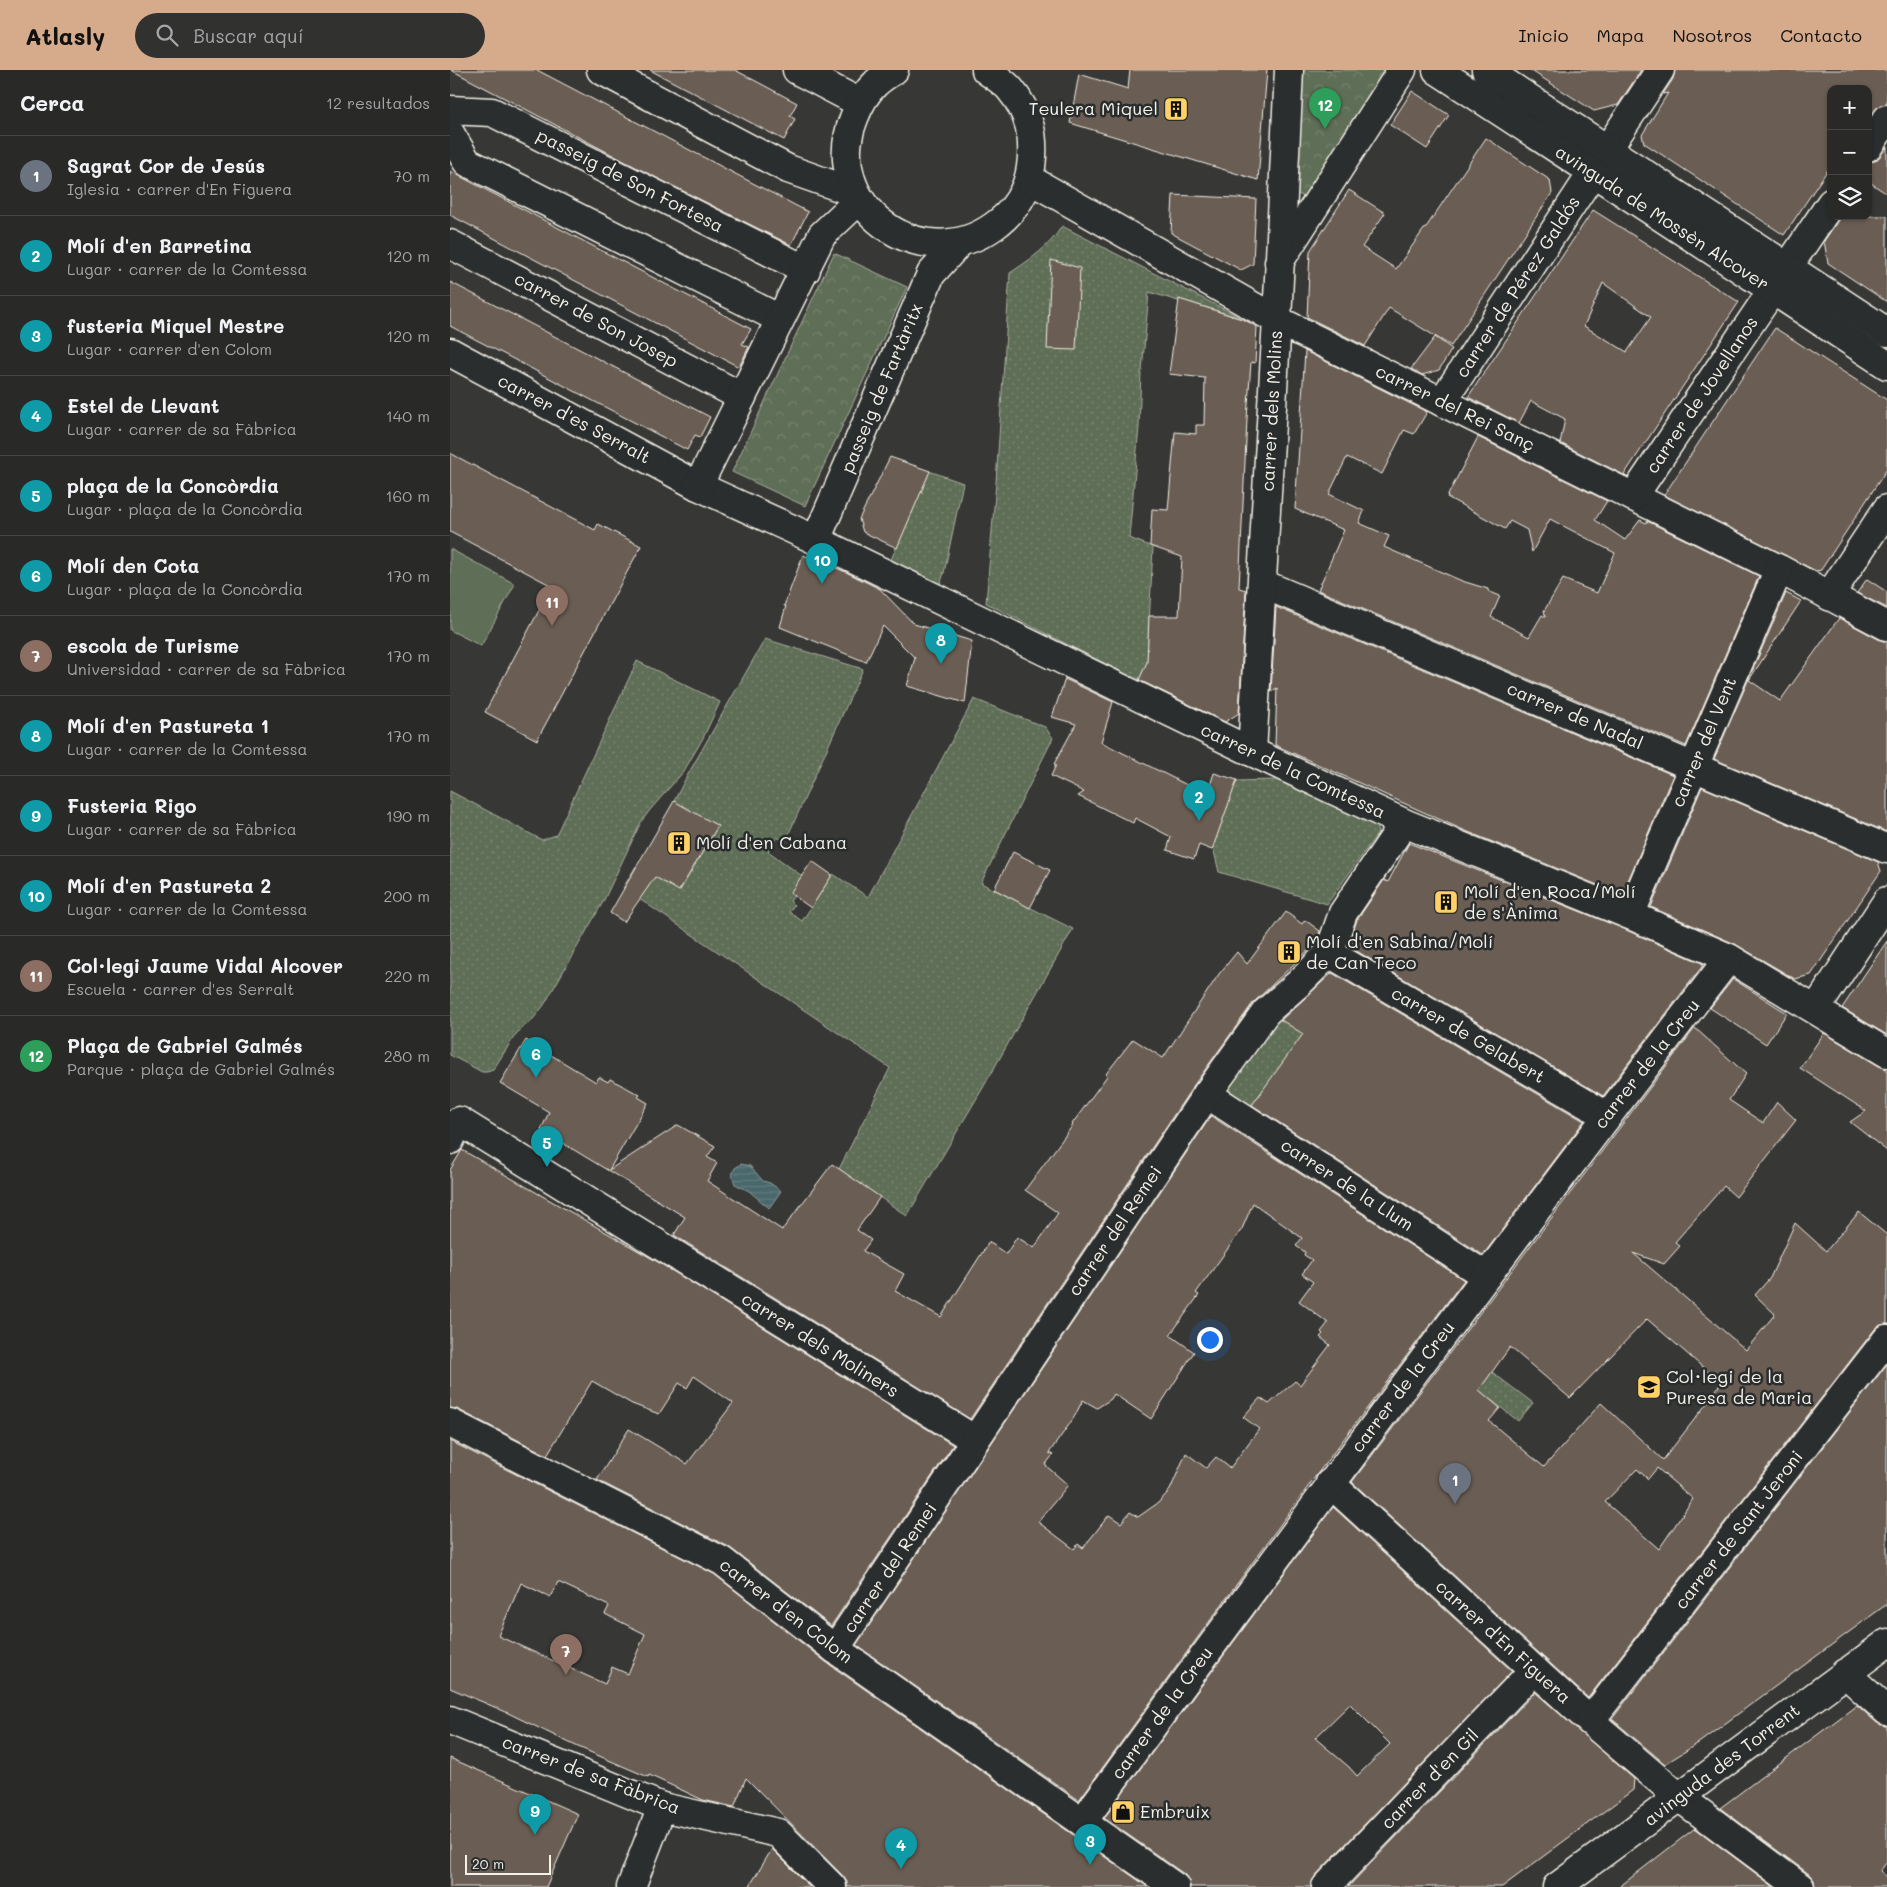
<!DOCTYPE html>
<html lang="es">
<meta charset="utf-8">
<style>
body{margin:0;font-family:Mali,sans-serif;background:#313130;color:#f1f3f6}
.controls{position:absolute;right:15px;top:15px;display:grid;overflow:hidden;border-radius:10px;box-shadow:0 1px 4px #0004}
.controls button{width:45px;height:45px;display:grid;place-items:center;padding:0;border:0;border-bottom:1px solid #454545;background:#292928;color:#f1f3f6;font:25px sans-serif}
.scale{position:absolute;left:15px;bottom:12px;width:86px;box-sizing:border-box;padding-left:5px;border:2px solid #f4f1e8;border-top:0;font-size:14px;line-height:18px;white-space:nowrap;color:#f4f1e8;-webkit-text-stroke:4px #2a2d2e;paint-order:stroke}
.you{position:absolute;left:759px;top:1269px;width:18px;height:18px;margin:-12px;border:4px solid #fff;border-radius:50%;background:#1a73e8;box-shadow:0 0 0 8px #1a73e833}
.badge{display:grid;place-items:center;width:32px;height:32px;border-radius:50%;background:#d6ab8b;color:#fff;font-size:16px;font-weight:700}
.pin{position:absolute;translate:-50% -41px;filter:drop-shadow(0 1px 2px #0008)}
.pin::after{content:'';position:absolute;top:26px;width:18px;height:15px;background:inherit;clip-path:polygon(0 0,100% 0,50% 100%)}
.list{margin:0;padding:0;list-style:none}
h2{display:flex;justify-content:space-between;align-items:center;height:65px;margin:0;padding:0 20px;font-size:21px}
h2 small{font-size:16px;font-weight:400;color:#a5a6a8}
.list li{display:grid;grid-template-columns:32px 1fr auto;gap:15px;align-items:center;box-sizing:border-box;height:80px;padding:0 20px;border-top:1px solid #454545}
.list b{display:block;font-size:19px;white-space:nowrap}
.list p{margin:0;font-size:16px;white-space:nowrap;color:#a5a6a8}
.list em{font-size:16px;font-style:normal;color:#a5a6a8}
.icon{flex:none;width:28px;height:28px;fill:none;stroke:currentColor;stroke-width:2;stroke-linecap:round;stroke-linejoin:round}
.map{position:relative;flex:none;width:1437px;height:1817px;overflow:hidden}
header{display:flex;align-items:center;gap:30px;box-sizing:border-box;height:70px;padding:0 25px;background:#d6ab8b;color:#111}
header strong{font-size:24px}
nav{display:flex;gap:28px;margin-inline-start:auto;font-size:18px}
.search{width:350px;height:45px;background:#313130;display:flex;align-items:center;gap:12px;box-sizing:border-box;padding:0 18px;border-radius:28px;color:#a5a6a8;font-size:19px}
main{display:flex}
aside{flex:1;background:#292928}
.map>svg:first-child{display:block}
.grass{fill:url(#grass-dots);stroke:#aab09f}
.park{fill:url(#park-crowns);stroke:#aab09f}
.pitch{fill:#5f6e56;stroke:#aab09f}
.water{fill:url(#water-rules);stroke:#8d9e9d}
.building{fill:#6b5d52;stroke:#f4f1e8;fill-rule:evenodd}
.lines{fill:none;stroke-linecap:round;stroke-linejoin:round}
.street-casing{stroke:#f4f1e8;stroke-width:31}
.secondary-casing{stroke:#f4f1e8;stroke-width:31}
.street{stroke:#2a2d2e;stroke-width:28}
.secondary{stroke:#2a2d2e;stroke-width:28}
.labels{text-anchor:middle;stroke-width:5;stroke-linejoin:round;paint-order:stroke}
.poi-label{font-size:18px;fill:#f4f1e8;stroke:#2a2d2e;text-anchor:start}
.street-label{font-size:18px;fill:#f4f1e8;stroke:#2a2d2e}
</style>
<header>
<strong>Atlasly</strong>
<div class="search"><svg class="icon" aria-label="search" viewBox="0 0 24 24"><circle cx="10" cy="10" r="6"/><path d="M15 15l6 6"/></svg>Buscar aquí</div>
<nav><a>Inicio</a><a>Mapa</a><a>Nosotros</a><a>Contacto</a></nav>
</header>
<main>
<aside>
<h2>Cerca<small>12 resultados</small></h2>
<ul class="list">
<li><span class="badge" style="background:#6b7280">1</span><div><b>Sagrat Cor de Jesús</b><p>Iglesia · carrer d'En Figuera</p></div><em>70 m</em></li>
<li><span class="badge" style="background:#0f9aa8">2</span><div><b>Molí d'en Barretina</b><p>Lugar · carrer de la Comtessa</p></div><em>120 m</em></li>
<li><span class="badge" style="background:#0f9aa8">3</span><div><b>fusteria Miquel Mestre</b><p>Lugar · carrer d'en Colom</p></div><em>120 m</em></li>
<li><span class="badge" style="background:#0f9aa8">4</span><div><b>Estel de Llevant</b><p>Lugar · carrer de sa Fàbrica</p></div><em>140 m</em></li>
<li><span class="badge" style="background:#0f9aa8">5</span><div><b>plaça de la Concòrdia</b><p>Lugar · plaça de la Concòrdia</p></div><em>160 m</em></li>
<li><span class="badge" style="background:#0f9aa8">6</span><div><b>Molí den Cota</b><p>Lugar · plaça de la Concòrdia</p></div><em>170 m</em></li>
<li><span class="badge" style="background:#8d6e63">7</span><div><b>escola de Turisme</b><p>Universidad · carrer de sa Fàbrica</p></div><em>170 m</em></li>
<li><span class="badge" style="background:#0f9aa8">8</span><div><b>Molí d'en Pastureta 1</b><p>Lugar · carrer de la Comtessa</p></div><em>170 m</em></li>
<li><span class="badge" style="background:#0f9aa8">9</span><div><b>Fusteria Rigo</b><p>Lugar · carrer de sa Fàbrica</p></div><em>190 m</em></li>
<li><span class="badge" style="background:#0f9aa8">10</span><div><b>Molí d'en Pastureta 2</b><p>Lugar · carrer de la Comtessa</p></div><em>200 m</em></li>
<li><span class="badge" style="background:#8d6e63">11</span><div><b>Col·legi Jaume Vidal Alcover</b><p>Escuela · carrer d'es Serralt</p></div><em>220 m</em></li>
<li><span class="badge" style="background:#2e9e5b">12</span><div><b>Plaça de Gabriel Galmés</b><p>Parque · plaça de Gabriel Galmés</p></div><em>280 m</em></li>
</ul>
</aside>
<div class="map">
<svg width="1437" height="1817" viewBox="0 0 1437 1817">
<defs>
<pattern id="grass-dots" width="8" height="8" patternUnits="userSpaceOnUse" patternTransform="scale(1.25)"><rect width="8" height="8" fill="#5f6e56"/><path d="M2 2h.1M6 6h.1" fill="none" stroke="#77836e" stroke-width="1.8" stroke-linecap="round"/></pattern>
<pattern id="park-crowns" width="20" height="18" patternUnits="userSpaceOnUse" patternTransform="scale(1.25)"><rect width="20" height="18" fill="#5f6e56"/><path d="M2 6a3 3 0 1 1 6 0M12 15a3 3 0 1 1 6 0" fill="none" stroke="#77836e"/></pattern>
<pattern id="water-rules" width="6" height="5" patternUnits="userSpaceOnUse" patternTransform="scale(1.25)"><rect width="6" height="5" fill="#48676b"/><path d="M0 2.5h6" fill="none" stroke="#637d80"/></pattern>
</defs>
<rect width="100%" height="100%" fill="#373735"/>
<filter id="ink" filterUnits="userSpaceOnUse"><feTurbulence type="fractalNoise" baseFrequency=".02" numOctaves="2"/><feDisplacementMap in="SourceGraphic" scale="10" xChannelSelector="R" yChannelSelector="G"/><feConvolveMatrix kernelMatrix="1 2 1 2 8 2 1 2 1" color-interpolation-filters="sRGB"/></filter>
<g filter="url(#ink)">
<g class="grass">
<path d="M612,156L791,248L729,229L728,231L699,222L692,301H691L689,357L679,468L703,477L697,594L689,611L536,533L546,412L560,203C581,189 599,177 612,156Z"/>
<polygon points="479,401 513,413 494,503 486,526 440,492"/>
<polygon points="315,569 413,599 335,772 327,767 318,781 352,806 340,823 344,826 340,831 344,835 339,842 352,851 383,804 418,827 524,629 595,657 603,668 531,813 623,859 534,1016 457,1146 389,1099 440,998 173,818 186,796 230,821 267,757 224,731 237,706"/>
<polygon points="187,591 270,632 253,668 234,701 200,740 191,752 153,832 94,935 84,948 66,964 43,1000 37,1002 32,1002 0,985 0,721 92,770 106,765"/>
<polygon points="826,710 925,751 928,763 877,834 769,802 763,777 786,711"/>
<polygon points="826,946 855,965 799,1039 772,1021"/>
<polygon points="1042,1302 1083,1333 1068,1351 1035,1325 1011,1311"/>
</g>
<g class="park">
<polygon points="839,0 952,0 867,133 833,117"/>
<polygon points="384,183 457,217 355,436 282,402"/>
</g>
<polygon class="pitch" points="0,479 65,514 31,576 0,560"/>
<polygon class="water" points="291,1094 300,1096 313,1111 320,1113 331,1121 319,1138 299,1121 285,1114 282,1104 285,1098"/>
<g class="building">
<polygon points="1,0 87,0 358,142 341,175 197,103"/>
<polygon points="200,0 285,0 347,33 340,46 345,49 334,70"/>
<polygon points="680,0 817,0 808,110 620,53 629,4 678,19"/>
<polygon points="1080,0 1191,0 1168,35 1144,41"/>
<polygon points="1225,0 1437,0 1437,34 1430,35 1418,49 1418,19 1381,19 1381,95 1334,165 1194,73 1192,65 1218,23 1213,24 1223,9"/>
<polygon points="962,21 999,45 977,79 940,55"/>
<polygon points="1036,68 1100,110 1102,123 1001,276 939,238 915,276 857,247 860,181 899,120 935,143 912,177 946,199 974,159 975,159"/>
<polygon points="1437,77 1437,124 1418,111 1418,92 1425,91"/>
<polygon points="0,101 301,259 292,274 299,277 289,297 0,145"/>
<polygon points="723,125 806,129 803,194 791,200 721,163"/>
<path d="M1143,140L1289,232L1174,405L1110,373L1115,349L1081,331L1069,353L1018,327ZM1153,213L1201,247L1177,282L1134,256Z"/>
<polygon points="1391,146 1437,146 1437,232 1378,193 1374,171"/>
<polygon points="601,190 630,198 626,280 597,279"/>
<polygon points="0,212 260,347 250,367 245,365 237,380 0,256"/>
<polygon points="729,229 795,250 807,257 805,293 801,292 797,349 789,518 796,520 789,643 775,652 689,610 697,592 699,546 729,546 732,487 700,476 702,439 718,440 725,362 746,364 746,355 754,355 755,308 719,304"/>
<polygon points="1325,258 1437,330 1437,399 1371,500 1366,501 1214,425"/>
<polygon points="985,267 1002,279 989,300 972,305 961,299"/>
<polygon points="855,281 977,342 964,364 954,360 932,404 897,387 879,424 914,441 909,453 939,466 934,477 1012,511 1038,519 1038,521 1050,526 1041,547 1079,567 1092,545 1096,547 1094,541 1113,509 1147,523 1165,483 1100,449 1082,482 1077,460 1060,451 1055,459 997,427 1028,367 1157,431 1145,450 1175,470 1190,450 1196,453 1197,451 1309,506 1236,676 868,520 894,460 845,439"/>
<polygon points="0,383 145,460 148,454 191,476 87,670 35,642 102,516 0,462"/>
<polygon points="440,387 480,401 447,478 413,462 409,449"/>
<polygon points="353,485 396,502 430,519 464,554 522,571 515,633 457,616 465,588 433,556 416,592 330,557 336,536 334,536"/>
<polygon points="1417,509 1437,522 1437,538 1407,523"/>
<polygon points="1336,523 1351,531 1299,610 1330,631 1389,548 1430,570 1437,572 1437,762 1264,689"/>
<polygon points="826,537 1223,705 1172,825 1011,759 825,675 827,618 821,622"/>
<polygon points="615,609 663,632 651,672 757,725 764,703 787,710 762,780 749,775 744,789 717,780 721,767 685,748 683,753 628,726 634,722 601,706 606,695 604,694 626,654 602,647"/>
<polygon points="1252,717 1428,792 1431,801 1361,905 1345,909 1285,874 1201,837"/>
<polygon points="224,731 268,756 229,821 205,807 174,852 160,843"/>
<polygon points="959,773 1174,859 1254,894 1153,1026 898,876 907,850 934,810 938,812"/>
<polygon points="563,782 600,800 580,838 544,819"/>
<polygon points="362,791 382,805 361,838 340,823"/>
<polygon points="836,842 852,854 855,850 870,861 865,874 803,933 744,1015 520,1349 224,1165 235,1147 91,1060 99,1042 50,1013 76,970 146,1012 149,1007 158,1012 160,1009 190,1025 188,1027 198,1033 159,1100 228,1055 265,1076 257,1087 267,1093 257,1111 332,1160 382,1094 430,1127 407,1160 421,1170 413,1181 454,1204 445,1221 491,1247 539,1172 556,1184 567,1167 584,1178 608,1143 575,1120 623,1055 622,1054 657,1006 656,1004 683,969 713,988 769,904 787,882 797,894"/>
<polygon points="1437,871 1437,965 1392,938"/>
<polygon points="882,903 1134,1051 1033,1185 802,1035 853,964 831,950"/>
<polygon points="1283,909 1337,943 1316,974 1260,938"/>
<path d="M1245,958L1296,1004L1279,1030L1313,1053L1327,1032L1346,1050L1286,1127L1274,1116L1225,1172L1230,1176L1214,1194L1183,1183L1296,1280L1325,1244L1305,1225L1320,1208L1345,1153L1376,1181L1409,1142L1437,1165V1254L1431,1255L1425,1259L1138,1628L902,1412ZM1197,1249L1271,1313L1254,1337L1213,1390L1151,1333L1094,1397L1039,1351L1050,1338L1029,1320L1060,1277L1120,1328ZM1207,1398L1243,1429L1209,1479L1155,1432L1187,1399L1198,1409Z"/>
<polygon points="1374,963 1429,996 1437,999 1437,1081 1400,1052 1416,1041 1350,998"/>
<path d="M761,1046L1014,1210L868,1403L629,1730L406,1575ZM803,1133L852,1168L846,1176L855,1182L854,1185L862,1190L852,1204L863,1212L849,1231L878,1253L871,1262L873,1264L870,1267L880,1275L850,1315L845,1311L819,1334L810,1328L793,1347L809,1359L780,1398L766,1387L756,1398L736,1383L720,1420L708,1433L688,1447L680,1442L671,1453L659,1445L633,1478L628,1474L624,1479L588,1452L618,1415L595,1395L603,1385L599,1383L623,1349L633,1330L647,1338L661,1329L664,1324L701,1349L744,1282L720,1265L749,1225L746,1223L792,1159Z"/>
<polygon points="12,1080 208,1192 503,1375 381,1556 279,1477 147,1410 179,1359 237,1394 283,1333 244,1306 237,1318 229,1313 209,1344 182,1334 142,1311 97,1385 7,1339 0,1338 0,1100"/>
<polygon points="1437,1294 1437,1534 1250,1672 1215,1694 1162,1649"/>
<path d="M0,1371L264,1504L376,1592L698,1817H397V1812L393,1806L296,1708L284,1737L253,1730L199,1705L198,1707L126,1676L56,1642L0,1618ZM108,1512L159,1536L155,1544L195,1564L178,1604L162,1597L155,1614L48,1566L71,1513L100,1527Z"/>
<path d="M883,1437L1062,1601L865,1806L861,1817H740L739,1810L734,1804L654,1748ZM900,1634L940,1674L907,1706L899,1697L865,1668Z"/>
<polygon points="1085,1622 1184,1709 1183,1720 1052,1817 898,1817"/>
<polygon points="1407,1635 1427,1653 1437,1656 1437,1792 1430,1801 1437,1807 1437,1817 1365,1817 1364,1810 1359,1804 1270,1738"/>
<polygon points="0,1688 128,1744 96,1817 0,1817"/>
<polygon points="1245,1758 1324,1817 1169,1817"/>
<polygon points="322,1779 360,1817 299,1817"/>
</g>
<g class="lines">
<defs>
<g id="street">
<polyline points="151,0 338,99 406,123"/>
<polyline points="347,0 410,33"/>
<path d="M444,0C438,4 431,8 426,13C415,23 409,35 404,48C369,134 470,209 544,156C564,142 578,121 581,97C585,67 580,43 560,19C554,12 544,6 536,0"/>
<polyline points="0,40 42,42 356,200"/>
<polyline points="0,63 17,92 330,249"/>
<polyline points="1418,77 1437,49"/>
<polyline points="1157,80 1210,0"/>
<polyline points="579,109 827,250 1329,499 1437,556"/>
<polyline points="0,174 292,327"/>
<polyline points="829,192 952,0"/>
<polyline points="0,282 248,416 366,470 802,682 954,753 1180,845 1279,888 1437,983"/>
<polyline points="992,332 1143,102"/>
<polyline points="248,416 372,165 409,130"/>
<polyline points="1183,427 1381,133"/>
<polyline points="366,470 481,204 509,173"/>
<polyline points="813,514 1437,779"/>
<polyline points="1379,526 1437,439"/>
<polyline points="802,682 827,250 839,0"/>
<polyline points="1180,845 1329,499"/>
<polyline points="879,883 1157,1046"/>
<polyline points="1366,939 1437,831"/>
<polyline points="757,1024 1036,1206"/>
<polyline points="0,1070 9,1051 525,1370"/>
<polyline points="0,1353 272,1491 385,1579 725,1817"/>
<polyline points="880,1413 1140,1651 1229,1727 1350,1817"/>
<polyline points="385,1579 757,1024 816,942 849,913 879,883 893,843 954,753"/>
<polyline points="1395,1603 1437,1641"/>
<polyline points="0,1650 212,1737 328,1763 382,1817"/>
<polyline points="1140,1651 1437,1269"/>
<path d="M633,1751C845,1461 1059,1172 1279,888"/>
<polyline points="181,1817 212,1737"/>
<polyline points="876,1817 1084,1600"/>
</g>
<g id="secondary">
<polyline points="987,0 1437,295"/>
<polyline points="1036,0 1437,262"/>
<polyline points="1107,1817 1437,1573"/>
</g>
</defs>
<use href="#street" class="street-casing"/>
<use href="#secondary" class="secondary-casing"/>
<use href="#street" class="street"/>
<use href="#secondary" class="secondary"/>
</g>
</g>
<defs>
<symbol id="building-square" viewBox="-11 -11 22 22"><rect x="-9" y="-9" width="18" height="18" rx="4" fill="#ffd166" stroke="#2a2d2e"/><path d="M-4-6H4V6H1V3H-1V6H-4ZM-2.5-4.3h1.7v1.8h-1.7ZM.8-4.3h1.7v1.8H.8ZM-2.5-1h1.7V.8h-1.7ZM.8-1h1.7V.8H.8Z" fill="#111"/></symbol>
<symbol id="school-square" viewBox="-11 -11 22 22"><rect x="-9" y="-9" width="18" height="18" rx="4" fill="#ffd166" stroke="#2a2d2e"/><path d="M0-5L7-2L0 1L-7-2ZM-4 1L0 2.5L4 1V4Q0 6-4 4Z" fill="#111"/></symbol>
<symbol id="shop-square" viewBox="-11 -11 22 22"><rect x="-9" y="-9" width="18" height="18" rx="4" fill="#ffd166" stroke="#2a2d2e"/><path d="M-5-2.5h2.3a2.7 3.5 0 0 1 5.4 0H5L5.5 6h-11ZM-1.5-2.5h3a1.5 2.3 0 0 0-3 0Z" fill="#111"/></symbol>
</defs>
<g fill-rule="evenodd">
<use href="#building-square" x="712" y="25" width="28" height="28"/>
<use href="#building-square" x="215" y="759" width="28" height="28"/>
<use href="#building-square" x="982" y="818" width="28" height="28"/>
<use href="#building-square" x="825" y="868" width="28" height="28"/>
<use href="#school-square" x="1185" y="1303" width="28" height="28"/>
<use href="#shop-square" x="659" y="1728" width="28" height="28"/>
</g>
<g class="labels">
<g class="poi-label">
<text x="708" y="45" text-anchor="end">Teulera Miquel</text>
<text x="246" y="779">Molí d'en Cabana</text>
<text x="1014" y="828">Molí d'en Roca/Molí<tspan x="1014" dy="21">de s'Ànima</tspan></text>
<text x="856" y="878">Molí d'en Sabina/Molí<tspan x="856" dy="21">de Can Teco</tspan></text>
<text x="1216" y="1313">Col·legi de la<tspan x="1216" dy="21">Puresa de Maria</tspan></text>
<text x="690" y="1748">Embruix</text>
</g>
<g class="street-label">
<text transform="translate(180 111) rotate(27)" y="6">passeig de Son Fortesa</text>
<text transform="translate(1212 148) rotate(33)" y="6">avinguda de Mossèn Alcover</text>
<text transform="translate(1068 217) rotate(-57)" y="6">carrer de Pérez Galdós</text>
<text transform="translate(146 250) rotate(28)" y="6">carrer de Son Josep</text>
<text transform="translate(432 318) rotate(-67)" y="6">passeig de Fartàritx</text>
<text transform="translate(1252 325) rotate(-56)" y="6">carrer de Jovellanos</text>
<text transform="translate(1005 338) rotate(26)" y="6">carrer del Rei Sanç</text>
<text transform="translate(822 341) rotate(-87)" y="6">carrer dels Molins</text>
<text transform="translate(124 349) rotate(28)" y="6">carrer d'es Serralt</text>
<text transform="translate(1125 646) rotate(23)" y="6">carrer de Nadal</text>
<text transform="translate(1254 672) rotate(-67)" y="6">carrer del Vent</text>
<text transform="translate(843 701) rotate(25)" y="6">carrer de la Comtessa</text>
<text transform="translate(1018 965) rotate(30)" y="6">carrer de Gelabert</text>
<text transform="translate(1197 994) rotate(-52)" y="6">carrer de la Creu</text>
<text transform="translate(897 1115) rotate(33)" y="6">carrer de la Llum</text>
<text transform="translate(665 1161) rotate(-56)" y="6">carrer del Remei</text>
<text transform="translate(370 1275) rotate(32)" y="6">carrer dels Moliners</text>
<text transform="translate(953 1317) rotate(-53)" y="6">carrer de la Creu</text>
<text transform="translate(1289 1460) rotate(-52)" y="6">carrer de Sant Jeroni</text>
<text transform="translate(440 1498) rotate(-56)" y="6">carrer del Remei</text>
<text transform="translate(336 1541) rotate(37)" y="6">carrer d'en Colom</text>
<text transform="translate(1053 1572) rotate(42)" y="6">carrer d'En Figuera</text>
<text transform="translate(712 1643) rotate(-54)" y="6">carrer de la Creu</text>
<text transform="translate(1272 1695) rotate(-37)" y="6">avinguda des Torrent</text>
<text transform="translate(141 1705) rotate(21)" y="6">carrer de sa Fàbrica</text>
<text transform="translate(980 1709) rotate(-46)" y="6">carrer d'en Gil</text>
</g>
</g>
</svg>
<div class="controls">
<button>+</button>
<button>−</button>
<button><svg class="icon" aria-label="layers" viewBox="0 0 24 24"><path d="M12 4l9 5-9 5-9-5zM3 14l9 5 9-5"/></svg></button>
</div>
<div class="scale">20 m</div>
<div class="you"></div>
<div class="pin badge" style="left:1005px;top:1434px;background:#6b7280">1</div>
<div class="pin badge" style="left:749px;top:751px;background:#0f9aa8">2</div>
<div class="pin badge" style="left:640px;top:1795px;background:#0f9aa8">3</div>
<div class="pin badge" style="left:451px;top:1799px;background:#0f9aa8">4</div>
<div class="pin badge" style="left:97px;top:1097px;background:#0f9aa8">5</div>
<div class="pin badge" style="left:86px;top:1008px;background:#0f9aa8">6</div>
<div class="pin badge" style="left:116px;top:1605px;background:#8d6e63">7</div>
<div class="pin badge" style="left:491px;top:594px;background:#0f9aa8">8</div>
<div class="pin badge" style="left:85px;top:1765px;background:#0f9aa8">9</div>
<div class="pin badge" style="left:372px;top:514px;background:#0f9aa8">10</div>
<div class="pin badge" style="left:102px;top:556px;background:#8d6e63">11</div>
<div class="pin badge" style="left:875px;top:59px;background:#2e9e5b">12</div>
</div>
</main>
